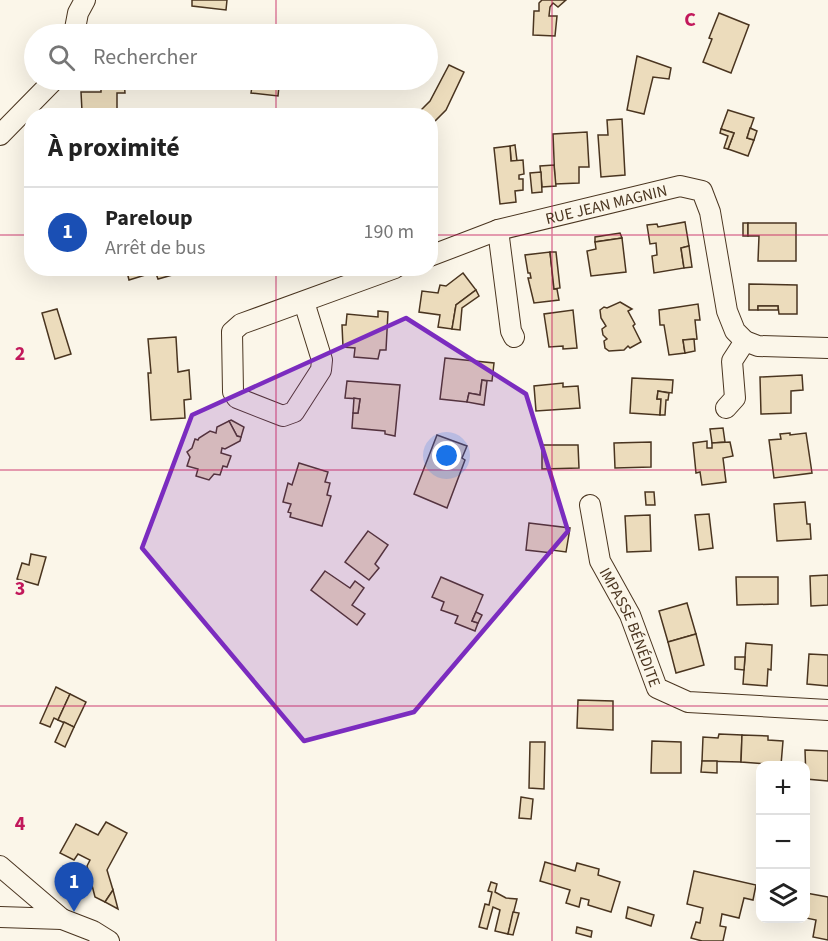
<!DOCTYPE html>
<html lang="fr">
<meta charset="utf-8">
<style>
body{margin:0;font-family:"Source Sans 3",sans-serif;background:#f6f6f6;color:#222}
.controls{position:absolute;right:18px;bottom:18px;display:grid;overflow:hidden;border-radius:12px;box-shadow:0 6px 24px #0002}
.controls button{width:54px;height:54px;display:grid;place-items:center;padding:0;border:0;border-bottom:2px solid #e0e0e0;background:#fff;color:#222;font:30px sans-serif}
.you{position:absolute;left:447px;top:456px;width:21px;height:21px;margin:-15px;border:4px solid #fff;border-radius:50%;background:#1a73e8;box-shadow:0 0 0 9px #1a73e833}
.badge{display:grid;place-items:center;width:39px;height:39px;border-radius:50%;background:#c62828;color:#fff;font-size:20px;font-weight:700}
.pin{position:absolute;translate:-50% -50px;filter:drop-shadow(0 2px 3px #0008)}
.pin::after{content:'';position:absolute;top:32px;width:21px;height:18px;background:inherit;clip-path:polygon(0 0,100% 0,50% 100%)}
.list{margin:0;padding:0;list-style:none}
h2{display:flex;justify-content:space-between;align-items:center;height:78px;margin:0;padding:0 24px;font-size:26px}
h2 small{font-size:20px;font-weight:400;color:#767676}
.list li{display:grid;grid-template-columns:39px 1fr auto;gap:18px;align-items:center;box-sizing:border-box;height:90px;padding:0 24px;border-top:2px solid #e0e0e0}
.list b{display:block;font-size:22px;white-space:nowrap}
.list p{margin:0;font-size:20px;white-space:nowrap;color:#767676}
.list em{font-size:20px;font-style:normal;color:#767676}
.icon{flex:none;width:33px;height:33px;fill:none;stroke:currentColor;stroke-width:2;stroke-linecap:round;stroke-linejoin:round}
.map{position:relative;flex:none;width:828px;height:941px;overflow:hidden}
.search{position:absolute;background:#fff;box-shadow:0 6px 24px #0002;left:24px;top:24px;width:414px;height:66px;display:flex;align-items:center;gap:15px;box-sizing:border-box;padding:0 21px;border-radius:33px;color:#767676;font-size:22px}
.panel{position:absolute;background:#fff;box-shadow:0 6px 24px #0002;left:24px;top:108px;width:414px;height:168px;border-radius:24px}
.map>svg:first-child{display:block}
.building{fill:#ecdcbc;stroke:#4a3520;stroke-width:1.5}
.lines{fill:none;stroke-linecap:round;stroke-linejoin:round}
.minor-casing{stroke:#4a3520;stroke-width:22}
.minor{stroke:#fbf6e9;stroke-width:20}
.marked{fill:#7b2cbf;fill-opacity:0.2;stroke:#7b2cbf;stroke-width:4.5;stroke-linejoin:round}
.grid{fill:none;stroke:#c2185b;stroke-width:1.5;stroke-opacity:0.55}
.labels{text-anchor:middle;stroke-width:4.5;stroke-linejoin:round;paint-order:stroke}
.street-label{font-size:16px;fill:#4a3520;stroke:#fbf6e9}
.grid-label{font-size:20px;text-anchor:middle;font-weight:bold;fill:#c2185b;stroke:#fbf6e9;stroke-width:4.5;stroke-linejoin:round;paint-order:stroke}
</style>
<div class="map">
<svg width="828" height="941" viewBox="0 0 828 941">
<rect width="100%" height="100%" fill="#fbf6e9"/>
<g class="building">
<polygon points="192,0 227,0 226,10 192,6"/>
<polygon points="542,0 566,0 558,7 553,3 550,7 549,16 557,16 555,36 533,35 534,11 539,11 539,3"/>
<polygon points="719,13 749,25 731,73 703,62 712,39 709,38"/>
<polygon points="637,56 671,68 669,79 653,77 644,114 627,110"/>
<polygon points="449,65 464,72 446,110 431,125 430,116 416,115 430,101"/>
<polygon points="101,80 124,80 125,93 117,93 117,116 65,116 65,112 82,111 81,92 101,92"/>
<polygon points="253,80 282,80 282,86 279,86 278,96 251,93"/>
<polygon points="728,110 754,118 747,138 754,140 748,156 728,149 734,133 721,129"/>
<polygon points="622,119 625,175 601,177 598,135 608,135 607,120"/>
<polygon points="750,128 757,131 754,140 747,138"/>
<polygon points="721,129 734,133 728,149 724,148 728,136 720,133"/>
<polygon points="587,132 589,167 579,167 579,183 555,184 553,134"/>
<polygon points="515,145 517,161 511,161 510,146"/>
<polygon points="510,146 511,161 523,160 524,174 519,175 519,179 523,179 523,190 515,191 516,202 500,204 494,148"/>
<polygon points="554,165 556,186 542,187 540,166"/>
<polygon points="541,172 542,192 532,193 530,173"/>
<polygon points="685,222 689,246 681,248 684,268 654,273 652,256 657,255 656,243 650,244 647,225 657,224 658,227"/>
<rect x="743" y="223" width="5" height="13"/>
<polygon points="748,223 796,223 796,261 758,261 759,236 748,236"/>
<polygon points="620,233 622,238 595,242 595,237"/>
<polygon points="622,238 626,272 591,276 587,251 596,249 595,242"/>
<polygon points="689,246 692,267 684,268 681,248"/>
<polygon points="550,252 554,289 557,289 559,300 534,303 528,278 531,278 530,273 528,273 525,255"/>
<polygon points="550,252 556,252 560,288 554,289"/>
<polygon points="126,268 154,268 155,272 129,280"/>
<polygon points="154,268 174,268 176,274 158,279"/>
<polygon points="463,273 476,290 456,305 452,329 438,327 440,315 419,312 422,291 438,293 440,285 446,286"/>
<polygon points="749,284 797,285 797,314 779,314 778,306 758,306 758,310 749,310"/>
<polygon points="476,290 479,296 462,308 460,330 452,329 456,305"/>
<polygon points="620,302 632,309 628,311 635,324 633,326 641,342 630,348 628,346 624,350 609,351 605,348 604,341 607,339 603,335 602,329 606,326 601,318 600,310 604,307 607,308"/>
<polygon points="698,304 700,320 695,320 697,339 683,340 685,353 669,355 664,325 660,325 659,310"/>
<rect x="758" y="306" width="20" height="4"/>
<polygon points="57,309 71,354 55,359 42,313"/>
<polygon points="573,310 577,348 563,349 563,346 549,347 544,314"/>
<polygon points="378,311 388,312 386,350 380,350 378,359 354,357 355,348 343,347 342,325 346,325 347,314 378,317"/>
<polygon points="176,337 178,372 189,370 191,399 184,400 185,418 151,420 148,373 151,373 148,339"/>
<polygon points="694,339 695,351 685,353 683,340"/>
<polygon points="445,358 494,363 492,381 482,380 480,395 469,393 467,402 440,399"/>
<polygon points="802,375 803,390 791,391 791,413 761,414 760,377"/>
<polygon points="632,378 673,380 672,393 658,391 657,399 661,399 660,415 630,413"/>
<polygon points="482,380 487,381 484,405 467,402 469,393 480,395"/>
<polygon points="347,381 400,385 395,436 385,434 385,431 352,428 353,413 358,413 360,399 345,398"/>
<polygon points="563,383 563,387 578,386 580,408 536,411 534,386"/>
<polygon points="658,391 669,393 668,400 666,400 665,415 660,415 661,399 657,399"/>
<polygon points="354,398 360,399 358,413 353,413"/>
<polygon points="231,420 244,427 241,437 237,436 229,421"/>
<polygon points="229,421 237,436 241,437 240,441 225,449 222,448 221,453 231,456 227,467 223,466 220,475 214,474 209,480 196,476 198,469 187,466 190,457 187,452 192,448 195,439 198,440 199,438 210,431 216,433 217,427"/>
<polygon points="723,428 725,442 712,443 710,429"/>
<polygon points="790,433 790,435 806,433 812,473 774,478 769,440 781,439 780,434"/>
<polygon points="437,435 467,446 462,458 465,460 447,508 414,494"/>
<polygon points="707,441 707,448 712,448 712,443 730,442 733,456 723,458 726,482 702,485 700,472 696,473 693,443"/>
<polygon points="651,442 651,467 615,468 614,443"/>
<polygon points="542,445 578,445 579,468 542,469"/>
<polygon points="299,463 328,472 325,482 330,483 327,495 331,496 322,526 290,517 291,513 288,512 291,504 283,502 288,483 292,485"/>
<polygon points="645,492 654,492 655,505 646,505"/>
<polygon points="805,502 807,524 810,524 811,539 777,541 774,504"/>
<polygon points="709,514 713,548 699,550 695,515"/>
<polygon points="650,515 651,551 627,552 625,516"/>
<polygon points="529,523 570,528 566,552 552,550 552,553 526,550"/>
<polygon points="368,531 388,545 375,564 379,568 369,580 345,562"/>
<polygon points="31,554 46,557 38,585 17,579 22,563 29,565"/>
<polygon points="325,571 350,588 355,581 364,588 352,605 365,614 357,625 311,590"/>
<polygon points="828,575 828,605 811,606 810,576"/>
<polygon points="441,577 483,595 472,621 478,623 475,631 455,623 458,616 441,610 444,602 432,597"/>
<polygon points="736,577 778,577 778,604 737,605"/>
<polygon points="687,603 696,634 668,642 659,611"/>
<polygon points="476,612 482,615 478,623 472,621"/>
<polygon points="696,634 704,665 676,673 668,642"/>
<polygon points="746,643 772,645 771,670 768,669 767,686 743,684"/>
<polygon points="809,654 828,655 828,686 807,684"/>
<polygon points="735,657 745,657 744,670 735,669"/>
<polygon points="56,687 70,694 58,720 54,718 50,727 40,723"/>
<polygon points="70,694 86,702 74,727 58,720"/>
<polygon points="578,700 613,701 613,730 577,728"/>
<polygon points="64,722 74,727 65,747 55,742"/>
<polygon points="719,734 742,735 741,762 702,761 703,737 718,738"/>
<polygon points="742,735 768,736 768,740 783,741 781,765 741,762"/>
<polygon points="652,741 681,742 681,773 651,773"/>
<polygon points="530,742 545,742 544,789 529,788"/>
<polygon points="805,750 828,751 828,781 806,779"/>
<polygon points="702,761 717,761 717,773 701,772"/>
<polygon points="521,797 533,799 531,819 519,818"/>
<polygon points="106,822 127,833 107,870 113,890 105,902 95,897 87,866 90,860 78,854 74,860 60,853 76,824 98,835"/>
<polygon points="545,862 575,871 577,863 599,869 598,875 620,882 611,912 588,905 589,900 581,898 579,907 566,903 570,890 540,881"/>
<polygon points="694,871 756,885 753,900 744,898 739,918 722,914 720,926 726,927 723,941 702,941 691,938 696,922 700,923 703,908 687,904"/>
<polygon points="491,882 497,884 495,892 506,898 517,899 508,934 495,931 500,910 493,907 487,929 479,927 485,904 489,905 492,892 488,891"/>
<polygon points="113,890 118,909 105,902"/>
<polygon points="806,893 828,897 828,940 813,937 816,920 806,918"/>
<polygon points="628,907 654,915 651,926 626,918"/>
<polygon points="513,912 519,913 513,935 508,934"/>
<polygon points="577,927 592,931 591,937 576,933"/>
</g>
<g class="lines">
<defs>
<g id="minor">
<polyline points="74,34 78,13 85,0"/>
<polyline points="0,135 54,80"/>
<polyline points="498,230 511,331 514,337"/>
<path id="s1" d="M430,256L498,230L680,186L702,191L710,212L727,311L735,331L745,341L758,346L828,348"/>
<polyline points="304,302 322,360 321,370 294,412 283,416 237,398 233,392 232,332 241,324 395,268"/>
<polyline points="726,408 735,398 732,361 745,341"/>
<path id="s2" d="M590,505L600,561L630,615L657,688L688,702L828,710"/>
<polyline points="0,866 62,919"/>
<polyline points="0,917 62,919 93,931 109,941"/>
</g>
</defs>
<use href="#minor" class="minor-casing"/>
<use href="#minor" class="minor"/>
</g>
<path class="marked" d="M406,318L526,394L568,531L414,712L304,741L142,548L192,415Z"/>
<path class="grid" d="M276,0V34M552,0V941M276,80V116M0,235H32M430,235H828M276,268V941M0,470H828M0,706H828"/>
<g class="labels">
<g class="street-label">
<text dy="6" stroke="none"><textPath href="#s1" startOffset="184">RUE JEAN MAGNIN</textPath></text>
<text dy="6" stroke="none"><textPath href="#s2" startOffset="130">IMPASSE BÉNÉDITE</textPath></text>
</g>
</g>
<g class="grid-label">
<text x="690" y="26">C</text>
<text x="20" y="360">2</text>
<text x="20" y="595">3</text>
<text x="20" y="830">4</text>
</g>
</svg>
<div class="controls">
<button>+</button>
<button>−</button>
<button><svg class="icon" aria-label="layers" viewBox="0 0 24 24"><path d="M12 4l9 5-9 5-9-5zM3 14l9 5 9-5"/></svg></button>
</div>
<div class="you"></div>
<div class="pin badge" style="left:74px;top:912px;background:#1a4fb4">1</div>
<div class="search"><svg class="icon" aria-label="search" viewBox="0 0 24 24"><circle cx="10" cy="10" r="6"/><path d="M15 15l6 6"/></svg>Rechercher</div>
<section class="panel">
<h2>À proximité<small></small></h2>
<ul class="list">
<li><span class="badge" style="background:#1a4fb4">1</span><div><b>Pareloup</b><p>Arrêt de bus</p></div><em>190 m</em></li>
</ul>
</section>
</div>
